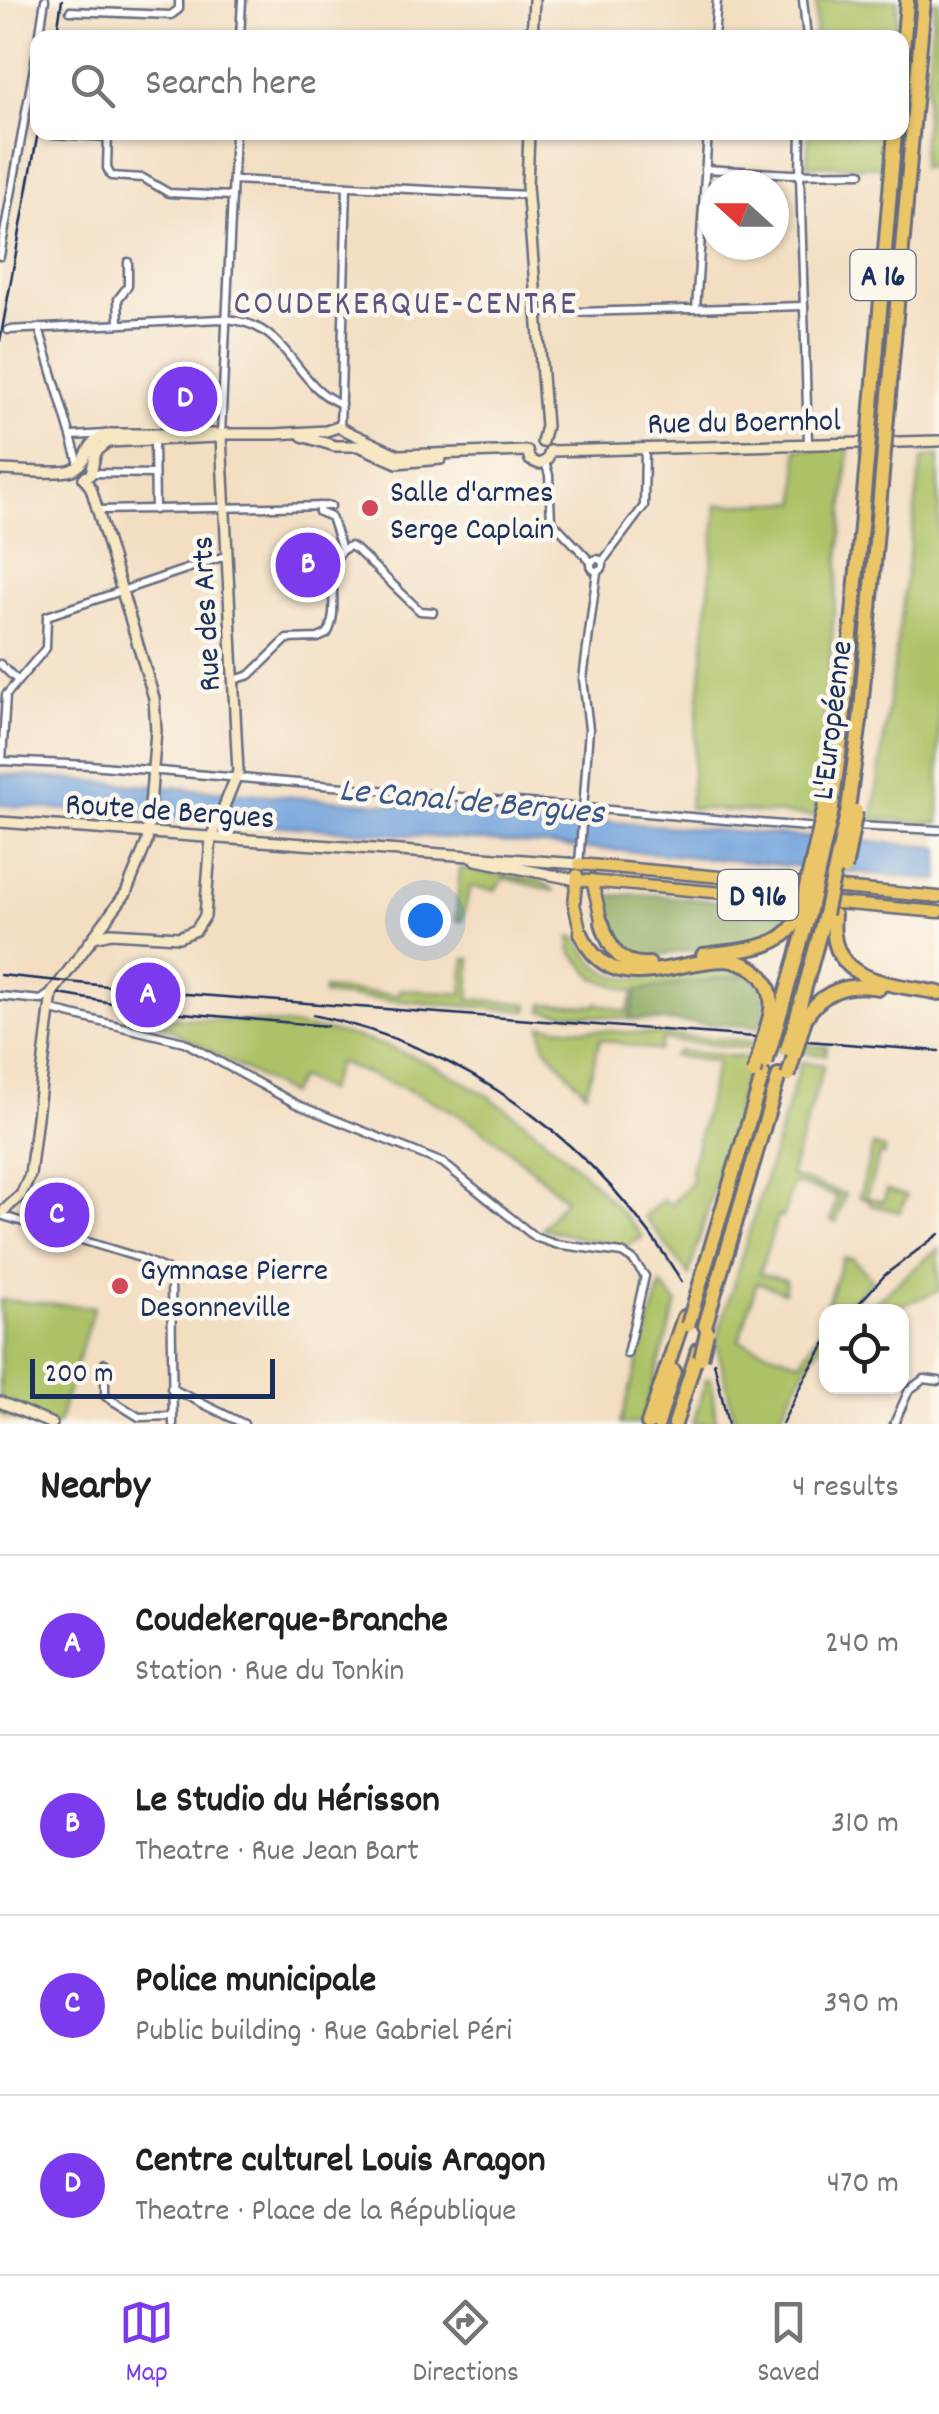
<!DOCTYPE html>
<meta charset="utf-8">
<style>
body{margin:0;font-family:Dekko,sans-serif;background:#f6f6f6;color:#202124}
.controls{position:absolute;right:30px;bottom:30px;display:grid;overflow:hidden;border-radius:20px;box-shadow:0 2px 8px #0004}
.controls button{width:90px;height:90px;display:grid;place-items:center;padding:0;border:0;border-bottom:2px solid #e0e0e0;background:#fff;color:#202124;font:50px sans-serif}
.compass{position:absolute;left:699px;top:170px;width:90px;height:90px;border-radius:50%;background:#fff;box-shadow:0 2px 8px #0004;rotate:291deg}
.scale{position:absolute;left:30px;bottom:25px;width:245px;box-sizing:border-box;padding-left:10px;border:5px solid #1b2f5e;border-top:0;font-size:28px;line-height:35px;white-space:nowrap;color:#1b2f5e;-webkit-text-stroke:8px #fbf7ec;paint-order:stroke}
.you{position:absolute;left:425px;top:920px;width:35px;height:35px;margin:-25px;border:8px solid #fff;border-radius:50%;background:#1a73e8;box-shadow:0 0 0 15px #1a73e833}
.badge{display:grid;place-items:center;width:65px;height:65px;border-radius:50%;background:#7c3aed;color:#fff;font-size:32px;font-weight:700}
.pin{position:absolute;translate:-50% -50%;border:5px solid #fff;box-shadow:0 2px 10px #0006}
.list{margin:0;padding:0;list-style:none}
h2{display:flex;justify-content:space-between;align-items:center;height:130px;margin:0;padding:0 40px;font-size:42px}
h2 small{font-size:32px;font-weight:400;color:#757577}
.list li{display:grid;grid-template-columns:65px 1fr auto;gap:30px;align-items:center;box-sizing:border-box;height:180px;padding:0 40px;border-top:2px solid #e0e0e0}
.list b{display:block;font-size:38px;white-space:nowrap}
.list p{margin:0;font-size:32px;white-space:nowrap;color:#757577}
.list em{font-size:32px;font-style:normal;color:#757577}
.icon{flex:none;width:55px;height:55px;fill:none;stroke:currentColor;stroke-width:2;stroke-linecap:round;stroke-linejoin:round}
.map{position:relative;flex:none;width:939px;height:1424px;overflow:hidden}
.search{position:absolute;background:#fff;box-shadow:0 2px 8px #0004;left:30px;right:30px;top:30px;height:110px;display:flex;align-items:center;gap:25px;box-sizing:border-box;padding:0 35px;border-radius:20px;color:#757577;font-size:38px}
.sheet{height:850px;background:#fff}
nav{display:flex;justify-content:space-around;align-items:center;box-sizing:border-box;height:140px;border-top:2px solid #e0e0e0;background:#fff;font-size:28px;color:#757577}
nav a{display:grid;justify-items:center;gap:5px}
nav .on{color:#7c3aed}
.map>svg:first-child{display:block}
.green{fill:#adc266;stroke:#647862;stroke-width:2.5}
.forest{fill:#8aa85b;stroke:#526c5c;stroke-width:2.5}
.water{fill:#71a2dc;stroke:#46689d;stroke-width:2.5}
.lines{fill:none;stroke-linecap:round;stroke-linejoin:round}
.street-casing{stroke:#676c81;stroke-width:11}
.secondary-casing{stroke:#676c81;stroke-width:14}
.primary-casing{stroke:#676c81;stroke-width:15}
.highway-casing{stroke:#676c81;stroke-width:18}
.street{stroke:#fff;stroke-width:6}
.secondary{stroke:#f7e8c3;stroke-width:9}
.primary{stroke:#ebc669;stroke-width:10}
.highway{stroke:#ebc669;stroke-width:12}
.rail{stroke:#1b2f5e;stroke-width:2.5}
.highway-bridge-casing{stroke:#676c81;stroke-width:18;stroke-linecap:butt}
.highway-bridge{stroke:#ebc669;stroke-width:12}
.poi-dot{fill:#d1495b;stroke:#fbf7ec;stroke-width:4}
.labels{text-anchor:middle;stroke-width:9;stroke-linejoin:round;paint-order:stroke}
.shield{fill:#fbf7ec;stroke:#5e6b89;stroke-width:2.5}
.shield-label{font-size:30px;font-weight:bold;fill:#1b2f5e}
.street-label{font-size:32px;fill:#1b2f5e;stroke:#fbf7ec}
.poi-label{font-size:32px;fill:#1b2f5e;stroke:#fbf7ec;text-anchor:start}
.neighbourhood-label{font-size:35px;letter-spacing:2.5px;fill:#5e5483;stroke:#fbf7ec}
.water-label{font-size:35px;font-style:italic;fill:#39578a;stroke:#fbf7ec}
</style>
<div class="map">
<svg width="939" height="1424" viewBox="0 0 939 1424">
<rect width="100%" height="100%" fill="#fbf7ec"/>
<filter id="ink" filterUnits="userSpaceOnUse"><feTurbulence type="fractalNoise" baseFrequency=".01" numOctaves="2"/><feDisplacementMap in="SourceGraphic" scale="20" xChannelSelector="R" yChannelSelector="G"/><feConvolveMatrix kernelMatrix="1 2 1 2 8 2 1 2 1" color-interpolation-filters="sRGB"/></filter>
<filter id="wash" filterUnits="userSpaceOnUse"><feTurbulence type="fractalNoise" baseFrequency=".0048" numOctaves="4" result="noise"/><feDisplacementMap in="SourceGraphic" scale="40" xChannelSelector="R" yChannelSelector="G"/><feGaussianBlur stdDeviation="2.25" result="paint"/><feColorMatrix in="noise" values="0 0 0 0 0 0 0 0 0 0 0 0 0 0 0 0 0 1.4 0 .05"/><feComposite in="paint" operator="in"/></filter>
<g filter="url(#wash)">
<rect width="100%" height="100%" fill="#f3dec2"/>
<g class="green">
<polygon points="817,0 898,0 895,37 815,37"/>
<polygon points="934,0 939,0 939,167 921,167"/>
<polygon points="809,133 886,133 883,167 807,165"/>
<polygon points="849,447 816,816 689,808 717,505 798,502 797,449"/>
<polygon points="939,455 939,823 873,819 922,459"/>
<polygon points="460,868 541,881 555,891 505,878 495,890 470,887 462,921 456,920"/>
<path d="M571,937L579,939C617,1024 704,939 749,974L639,990L629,1019L542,1011L544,1004L595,1006L597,1003L627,1012L634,992L595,978L571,951Z"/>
<polygon points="465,959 471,959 469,999 529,1004 528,1011 323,995 324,989 399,995 400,989 462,994"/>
<path d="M175,1018C241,1021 310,1023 373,1042C483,1076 570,1151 643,1237L622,1249L542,1228L565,1199C537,1172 506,1146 474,1124C434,1097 383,1081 338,1062L327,1091L299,1077L289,1094L157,1022Z"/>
<polygon points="541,1026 827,1047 826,1055 662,1040 659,1051 600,1039 586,1093 545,1047"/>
<polygon points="678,1051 751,1058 689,1275 644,1216 663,1200 671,1205 692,1180 691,1170 717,1062 673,1056"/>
<polygon points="801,1062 824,1065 790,1176 845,1194 836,1222 831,1220 837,1196 793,1183 783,1217 778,1216 759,1274 786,1280 784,1292 757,1282 739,1341 800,1362 826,1320 826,1336 808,1363 776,1424 736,1424 716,1341"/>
<polygon points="873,1146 884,1149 885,1155 880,1154 866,1197 883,1202 887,1190 907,1196 900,1212 870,1205 870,1201 859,1197"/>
<polygon points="939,1248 939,1291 887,1311 864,1311"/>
<polygon points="843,1258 853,1259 872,1279 844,1311 825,1309"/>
<polygon points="661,1285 677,1303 641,1424 620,1424"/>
<polygon points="0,1300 94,1307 58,1424 28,1424 0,1414"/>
<polygon points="706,1379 711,1379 716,1424 693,1424"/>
</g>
<g class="forest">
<path d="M642,894L794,908L791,922L758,941L634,959C615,946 597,919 605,896Z"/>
<path d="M749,974C767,992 768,1004 760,1027L629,1019L638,990Z"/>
</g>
<polygon class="water" points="0,774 933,847 939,848 939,880 653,853 0,805"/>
</g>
<g filter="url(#ink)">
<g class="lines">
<defs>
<g id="street">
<polyline points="803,0 807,38"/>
<polyline points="70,11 171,15 179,9 179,0"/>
<polyline points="39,38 45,0"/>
<polyline points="240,38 242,0"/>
<polyline points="714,38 717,0"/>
<polyline points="108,132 107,168 111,176 143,178 169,193 232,196"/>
<polyline points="801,132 800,175 808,442"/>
<polyline points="52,134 108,137"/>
<polyline points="705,169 792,174 861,173"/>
<polyline points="233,180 528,195"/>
<polyline points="0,256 38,45"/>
<polyline points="696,309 708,132"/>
<polyline points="537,313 804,306"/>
<polyline points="119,323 118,299 128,286 128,262"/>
<polyline points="39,328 79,464"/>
<path d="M8,330L219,319C290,319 291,384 341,404"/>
<polyline points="340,428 347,186"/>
<polyline points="221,434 235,132"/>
<polyline points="73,436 105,434"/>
<polyline points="154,441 155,510"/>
<polyline points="545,462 549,475 551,520 591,562"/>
<polyline points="92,473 154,474"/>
<polyline points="319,506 319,512 331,517 342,550"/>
<polyline points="97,510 331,506"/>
<polyline points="342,550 350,546 357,550 420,611 433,612"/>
<circle cx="597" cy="565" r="6"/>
<polyline points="602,562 644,506 645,448"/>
<polyline points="0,664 17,680"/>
<path d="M234,680L250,675L287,639L318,638L327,634C342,609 323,572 342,550"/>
<polyline points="0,761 90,765 818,828"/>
<polyline points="2,761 6,695 46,648 47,616 225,556"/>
<polyline points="855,826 939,830"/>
<polyline points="579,864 589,729 583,679 597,572"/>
<polyline points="0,996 41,1000 51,993"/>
<polyline points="52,1010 184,1042 296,1104 443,1163 535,1237 555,1244 622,1253 633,1260 645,1276 627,1354"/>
<polyline points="0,1215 140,1258 168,1270 171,1278 173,1424"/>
<polyline points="105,1363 105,1396 139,1417 173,1416"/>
<polyline points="171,1388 244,1424"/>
<polyline points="894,1424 909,1390 924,1379 939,1381"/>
</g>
<g id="secondary">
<polyline points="532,38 534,0"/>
<polyline points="529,132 527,186 546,426 542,442"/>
<polyline points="302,436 335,446 359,446 397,463 441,459"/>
<polyline points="527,451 530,460 539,464 547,460 550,451"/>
<polyline points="550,451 939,441"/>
<path d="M0,470C17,470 58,475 72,470C91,462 83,439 111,434H275L326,431L338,427L398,455L527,451"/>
<polyline points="84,478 91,474 96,452 108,442 217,437"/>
<polyline points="0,822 579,864"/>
<polyline points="476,860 577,880"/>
<polyline points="94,937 111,933 179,937 196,930 205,916 211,838 238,772 221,436"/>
<polyline points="0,1214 21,1195 30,1175 52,993 126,893 147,842 156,731 154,698 91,488 84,478"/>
<polyline points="0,1402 52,1424"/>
</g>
<g id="primary">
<polyline points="579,864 939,897"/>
<polyline points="577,875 574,904 581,933"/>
<polyline points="577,880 939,912"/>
<polyline points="592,880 602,923"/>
</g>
<g id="highway">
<polyline points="902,63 907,0"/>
<polyline points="871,418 895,132"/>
<polyline points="887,418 924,0"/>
<polyline points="832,807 843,723 867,461"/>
<polyline points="848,809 860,721 883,463"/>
<path d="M834,915C826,984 890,983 939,993"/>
<path d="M602,923C610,949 619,966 649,964"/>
<path d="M581,933C618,1022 720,923 763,978C772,990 773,1002 770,1016"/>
<path d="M703,955C737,950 786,952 800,913"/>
<polyline points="779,1018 809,914"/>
<path d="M805,1019C821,991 848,982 879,988"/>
<polyline points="796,1020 825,914"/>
<polyline points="695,1301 763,1074"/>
<polyline points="705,1326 779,1075"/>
<polyline points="648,1424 684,1317"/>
<polyline points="658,1424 674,1371"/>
<polyline points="675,1424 698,1350"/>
</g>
</defs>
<use href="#street" class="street-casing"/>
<use href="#secondary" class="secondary-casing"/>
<use href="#primary" class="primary-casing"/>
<use href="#highway" class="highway-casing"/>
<use href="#street" class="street"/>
<use href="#secondary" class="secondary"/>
<use href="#primary" class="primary"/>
<use href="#highway" class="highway"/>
<g class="rail">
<polyline points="56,38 62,0"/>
<polyline points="0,341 38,132"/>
<polyline points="0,975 186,994 939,1051"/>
<polyline points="59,994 160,1011 327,1026"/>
<path d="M313,1015C470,1048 600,1146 682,1282"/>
<polyline points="851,1312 886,1274 939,1234"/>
<polyline points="714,1362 728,1424"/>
<polyline points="782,1424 805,1377 826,1343"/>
</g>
<defs>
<g id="highway-bridge">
<polyline points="867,461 871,418"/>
<polyline points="883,463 887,418"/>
<polyline points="845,869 856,811"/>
<polyline points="800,913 825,806"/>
<polyline points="809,914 832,810"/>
<polyline points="825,914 848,809"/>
<polyline points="787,1049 796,1020"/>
<polyline points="766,1063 779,1018"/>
<polyline points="754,1073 770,1016"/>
<polyline points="788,1076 805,1019"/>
<polyline points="688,1325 695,1301"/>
<polyline points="701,1358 707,1332"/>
</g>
</defs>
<use href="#highway-bridge" class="highway-bridge-casing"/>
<use href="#highway-bridge" class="highway-bridge"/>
</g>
</g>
<g class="poi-dot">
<circle cx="370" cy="508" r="10"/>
<circle cx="120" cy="1286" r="10"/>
</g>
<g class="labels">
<g class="shield">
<rect x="850.5" y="250" width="65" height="50" rx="8"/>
<rect x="718" y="870" width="80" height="50" rx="8"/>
</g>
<g class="shield-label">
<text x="883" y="285">A 16</text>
<text x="758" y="905">D 916</text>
</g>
<g class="street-label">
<text transform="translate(744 420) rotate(-1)" y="11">Rue du Boernhol</text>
<text transform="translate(204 614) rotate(-93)" y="11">Rue des Arts</text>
<text transform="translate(830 720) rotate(-83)" y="11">L'Européenne</text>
<text transform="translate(170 809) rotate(4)" y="11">Route de Bergues</text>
</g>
<g class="poi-label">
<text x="390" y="501">Salle d'armes<tspan x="390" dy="37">Serge Caplain</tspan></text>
<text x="140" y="1279">Gymnase Pierre<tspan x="140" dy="37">Desonneville</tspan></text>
</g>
<g class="neighbourhood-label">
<text x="406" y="313">COUDEKERQUE-CENTRE</text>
</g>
<g class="water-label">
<text transform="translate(472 799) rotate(5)" y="12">Le Canal de Bergues</text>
</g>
</g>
</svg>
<div class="controls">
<button><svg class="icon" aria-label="locate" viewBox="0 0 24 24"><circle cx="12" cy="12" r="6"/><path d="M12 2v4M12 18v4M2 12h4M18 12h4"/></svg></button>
</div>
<svg class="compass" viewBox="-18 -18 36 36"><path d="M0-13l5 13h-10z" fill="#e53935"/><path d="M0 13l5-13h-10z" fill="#757577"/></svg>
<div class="scale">200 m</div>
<div class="you"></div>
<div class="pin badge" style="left:148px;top:995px">A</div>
<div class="pin badge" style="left:308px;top:565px">B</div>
<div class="pin badge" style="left:57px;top:1215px">C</div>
<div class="pin badge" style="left:185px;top:399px">D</div>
<div class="search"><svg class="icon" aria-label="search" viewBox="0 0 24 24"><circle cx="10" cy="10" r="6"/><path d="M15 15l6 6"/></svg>Search here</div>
</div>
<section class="sheet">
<h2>Nearby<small>4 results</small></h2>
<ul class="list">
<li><span class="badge">A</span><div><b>Coudekerque-Branche</b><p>Station · Rue du Tonkin</p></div><em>240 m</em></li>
<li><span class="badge">B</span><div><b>Le Studio du Hérisson</b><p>Theatre · Rue Jean Bart</p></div><em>310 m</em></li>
<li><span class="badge">C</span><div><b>Police municipale</b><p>Public building · Rue Gabriel Péri</p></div><em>390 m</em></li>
<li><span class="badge">D</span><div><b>Centre culturel Louis Aragon</b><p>Theatre · Place de la République</p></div><em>470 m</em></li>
</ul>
</section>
<nav>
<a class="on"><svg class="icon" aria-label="map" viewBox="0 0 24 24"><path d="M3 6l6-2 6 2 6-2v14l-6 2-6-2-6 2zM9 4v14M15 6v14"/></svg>Map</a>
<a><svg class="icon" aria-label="directions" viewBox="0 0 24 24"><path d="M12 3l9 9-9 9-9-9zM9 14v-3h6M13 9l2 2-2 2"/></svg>Directions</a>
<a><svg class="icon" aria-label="saved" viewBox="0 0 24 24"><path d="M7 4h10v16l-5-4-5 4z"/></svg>Saved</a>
</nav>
